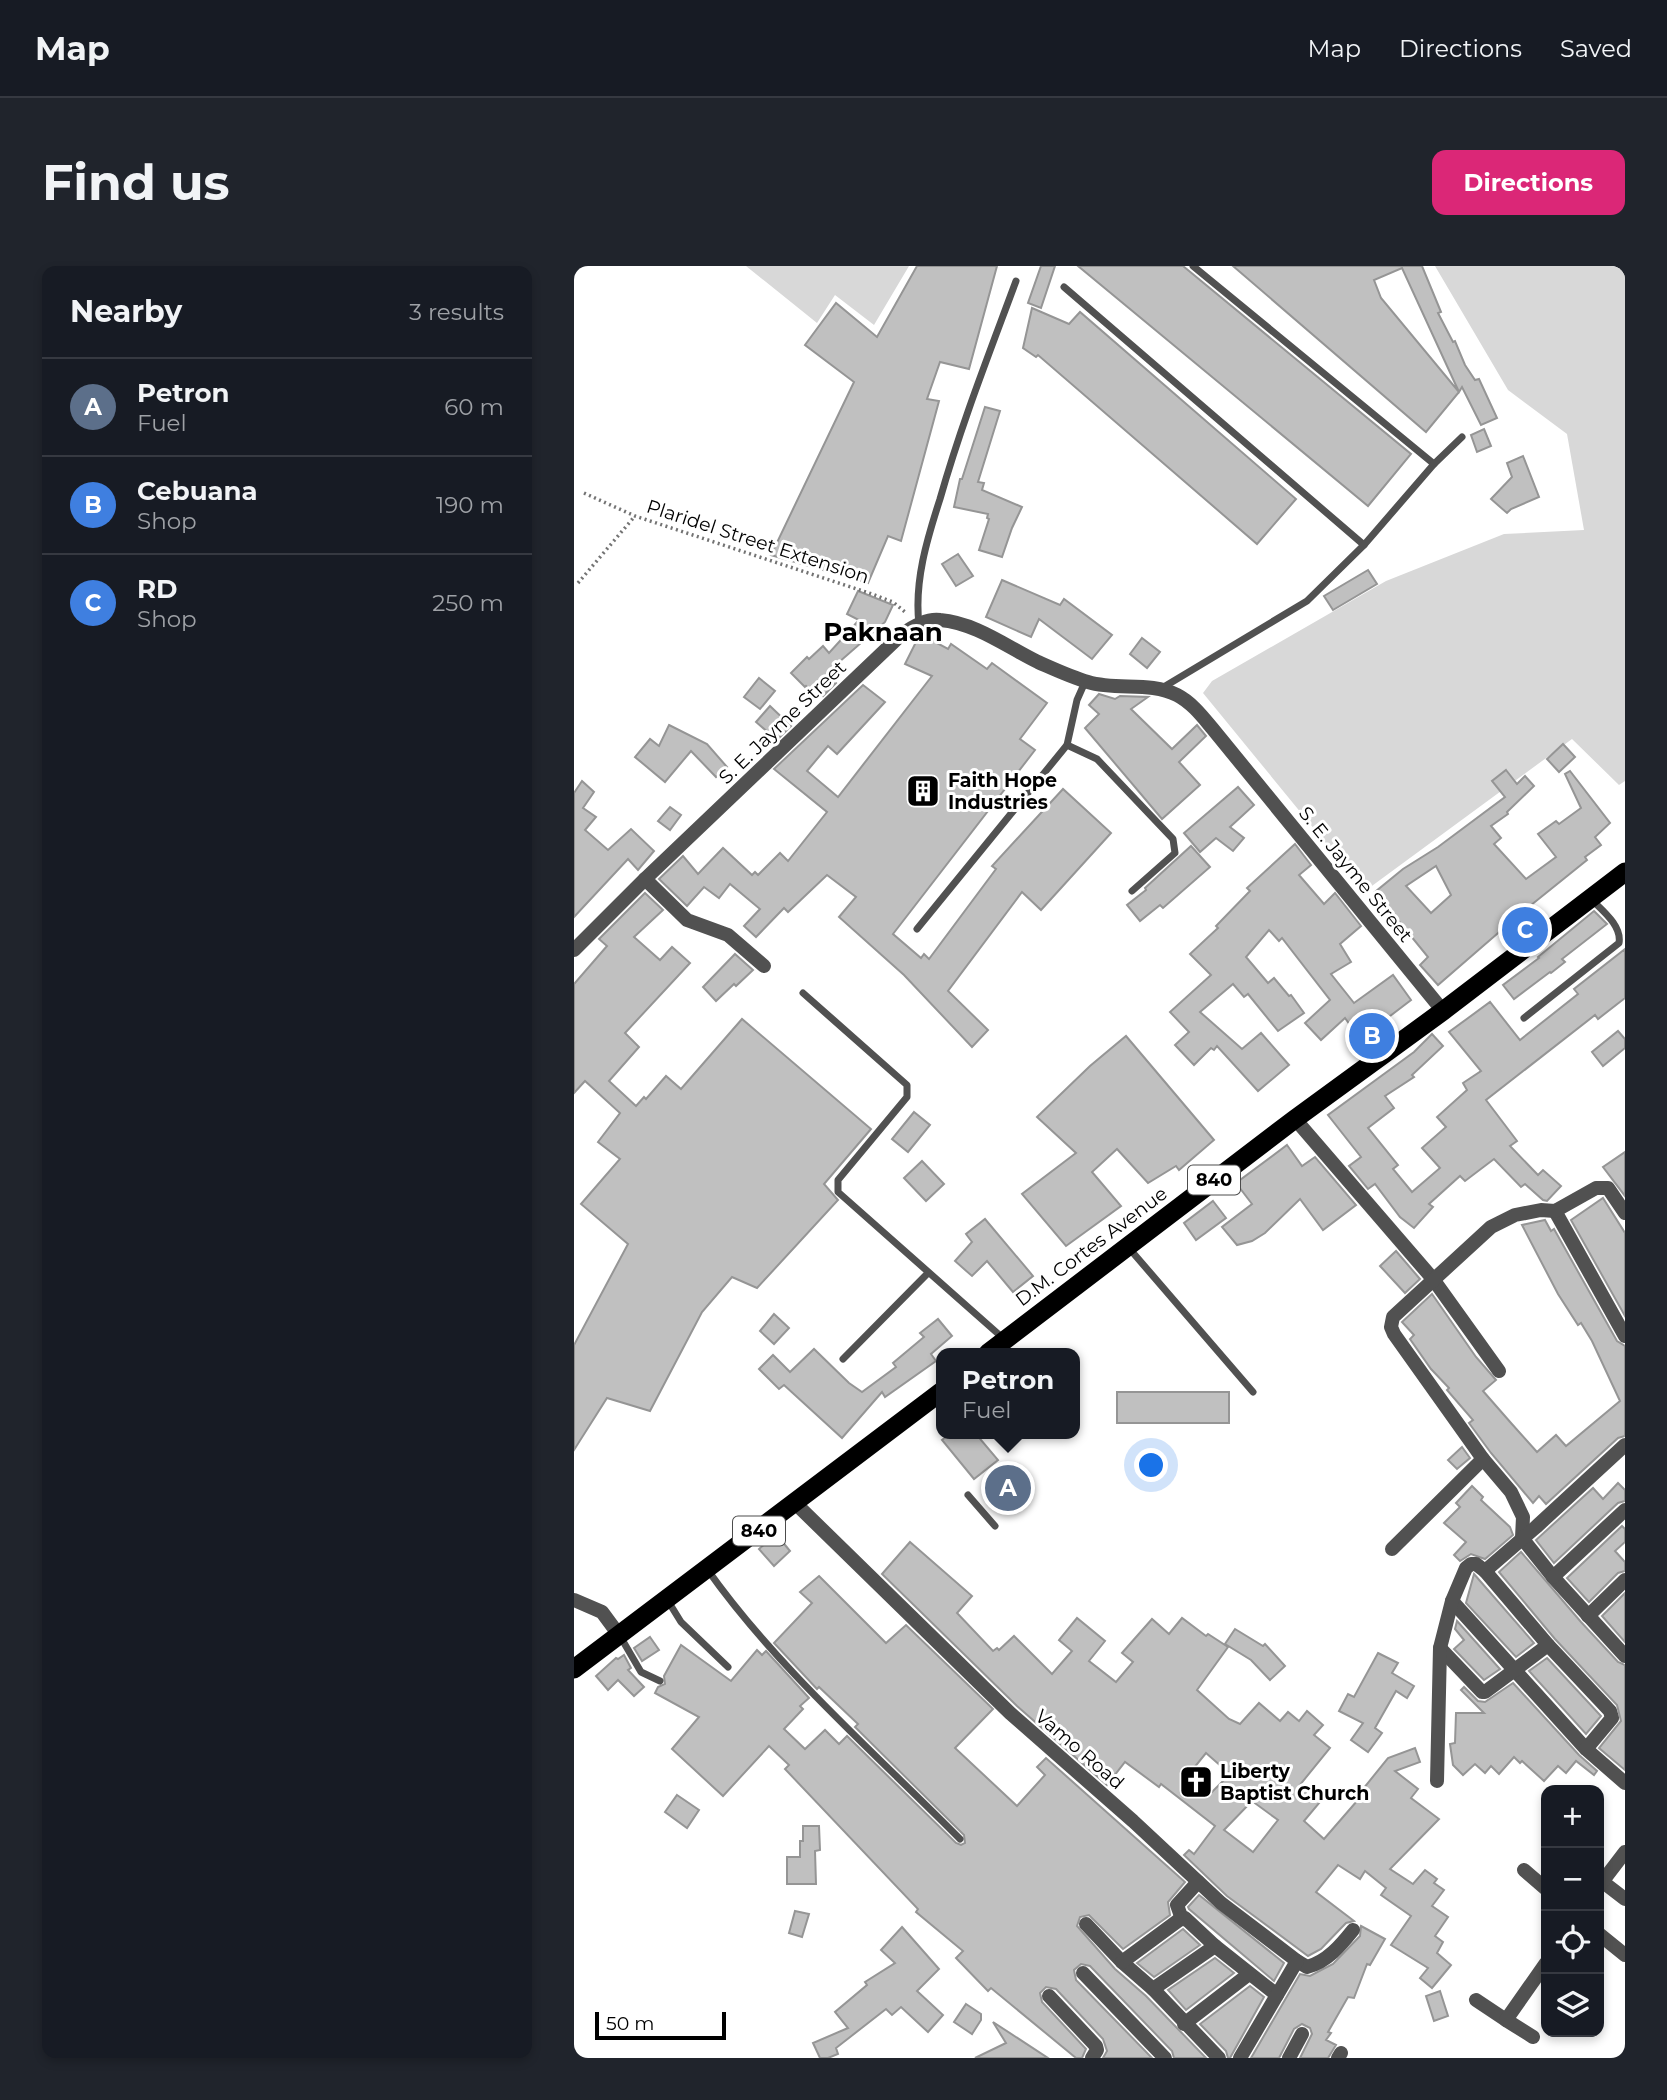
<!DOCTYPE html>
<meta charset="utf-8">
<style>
body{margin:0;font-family:Montserrat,sans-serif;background:#20242c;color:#f1f3f6}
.controls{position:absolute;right:21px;bottom:21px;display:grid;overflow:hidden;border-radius:14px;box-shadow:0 4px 10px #0003}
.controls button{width:63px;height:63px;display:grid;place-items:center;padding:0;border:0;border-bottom:2px solid #363941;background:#171b24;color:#f1f3f6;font:35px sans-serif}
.scale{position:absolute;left:21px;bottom:18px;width:131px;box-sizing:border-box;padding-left:7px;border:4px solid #000;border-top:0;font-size:19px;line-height:24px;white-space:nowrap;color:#000;-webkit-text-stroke:5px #fff;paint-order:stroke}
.you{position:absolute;left:578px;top:1200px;width:24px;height:24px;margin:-18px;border:5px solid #fff;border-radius:50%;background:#1a73e8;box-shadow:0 0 0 10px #1a73e833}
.badge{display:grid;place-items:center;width:46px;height:46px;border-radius:50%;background:#db2777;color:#fff;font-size:23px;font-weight:700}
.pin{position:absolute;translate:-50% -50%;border:4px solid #fff;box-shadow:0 2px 7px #0006}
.popup{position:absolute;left:362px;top:1082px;width:144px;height:91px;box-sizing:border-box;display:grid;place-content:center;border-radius:14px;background:#171b24;filter:drop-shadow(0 2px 5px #0005);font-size:23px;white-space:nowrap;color:#9ea1a6}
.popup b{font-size:26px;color:#f1f3f6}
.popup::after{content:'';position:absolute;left:50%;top:100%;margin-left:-14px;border:14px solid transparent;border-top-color:#171b24}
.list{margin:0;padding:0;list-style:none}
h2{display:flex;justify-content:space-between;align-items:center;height:91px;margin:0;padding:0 28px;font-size:30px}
h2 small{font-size:23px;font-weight:400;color:#9ea1a6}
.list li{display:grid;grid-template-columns:46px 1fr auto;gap:21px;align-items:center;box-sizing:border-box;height:98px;padding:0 28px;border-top:2px solid #363941}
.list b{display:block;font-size:26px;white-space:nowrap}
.list p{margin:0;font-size:23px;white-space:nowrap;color:#9ea1a6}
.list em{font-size:23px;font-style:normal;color:#9ea1a6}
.icon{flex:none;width:38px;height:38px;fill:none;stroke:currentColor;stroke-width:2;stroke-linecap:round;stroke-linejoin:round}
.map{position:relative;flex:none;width:1051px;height:1792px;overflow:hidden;border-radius:14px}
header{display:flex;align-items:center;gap:42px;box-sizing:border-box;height:98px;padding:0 35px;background:#171b24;border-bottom:2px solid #363941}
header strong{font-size:33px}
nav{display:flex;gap:38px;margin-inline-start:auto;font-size:24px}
.intro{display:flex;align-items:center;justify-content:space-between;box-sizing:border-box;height:168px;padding:0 42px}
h1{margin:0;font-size:49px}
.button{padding:18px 32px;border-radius:14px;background:#db2777;color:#fff;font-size:24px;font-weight:700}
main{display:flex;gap:42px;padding:0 42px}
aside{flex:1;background:#171b24;border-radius:14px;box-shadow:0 4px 10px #0003}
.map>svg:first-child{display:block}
.green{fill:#d8d8d8}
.building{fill:#c0c0c0;stroke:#959595;stroke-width:2;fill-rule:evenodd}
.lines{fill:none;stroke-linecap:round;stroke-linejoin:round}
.path{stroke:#737373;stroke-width:3.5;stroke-dasharray:2 3.5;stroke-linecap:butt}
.service{stroke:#515151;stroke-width:7}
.minor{stroke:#515151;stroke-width:14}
.tertiary{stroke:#515151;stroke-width:14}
.trunk{stroke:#000;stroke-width:19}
.labels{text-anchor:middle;stroke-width:6;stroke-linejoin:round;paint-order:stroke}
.shield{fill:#fff;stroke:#4c4c4c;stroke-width:2}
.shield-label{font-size:18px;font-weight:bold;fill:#000}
.street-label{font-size:19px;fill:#000;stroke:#fff}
.poi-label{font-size:19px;font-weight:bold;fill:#000;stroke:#fff;text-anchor:start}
.district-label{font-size:26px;font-weight:bold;fill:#000;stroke:#fff}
</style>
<header>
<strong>Map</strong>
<nav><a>Map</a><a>Directions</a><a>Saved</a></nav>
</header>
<div class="intro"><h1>Find us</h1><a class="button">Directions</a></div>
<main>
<aside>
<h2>Nearby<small>3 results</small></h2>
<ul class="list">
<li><span class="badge" style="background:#5c6f8a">A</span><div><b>Petron</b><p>Fuel</p></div><em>60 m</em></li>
<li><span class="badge" style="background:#3f7fe0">B</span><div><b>Cebuana</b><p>Shop</p></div><em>190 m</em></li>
<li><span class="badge" style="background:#3f7fe0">C</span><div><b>RD</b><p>Shop</p></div><em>250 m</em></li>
</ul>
</aside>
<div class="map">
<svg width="1051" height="1792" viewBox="0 0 1051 1792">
<rect width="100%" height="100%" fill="#fff"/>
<g class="green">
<polygon points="172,0 335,0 300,59 261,29 243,57"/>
<polygon points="861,0 1051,0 1051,515 1045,519 998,473 791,625 629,427 638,415 812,315 930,268 1010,264 993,168 934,124"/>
</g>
<g class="building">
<polygon points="343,0 423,0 395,103 366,96 353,133 365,135 327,275 314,270 294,317 197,289 280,116 231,79 262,37 303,71"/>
<polygon points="467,0 481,0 467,42 454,37"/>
<polygon points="504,0 609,0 837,188 794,240"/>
<polygon points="659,0 848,0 867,46 864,47 879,76 881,75 891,99 901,114 905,113 923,152 907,159 888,121 885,126 828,2 800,14 807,32 885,126 852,166"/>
<polygon points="458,42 495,58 506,46 722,233 683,278 464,89 462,91 449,82"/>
<polygon points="411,141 426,145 404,216 410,217 408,224 448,241 438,262 428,291 405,284 415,253 413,252 414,248 380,241 386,213 388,213"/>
<polygon points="910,163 917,180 903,186 897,169"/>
<polygon points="949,190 965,231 937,243 933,247 917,233 938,211 933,197"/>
<polygon points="384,288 399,310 382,320 368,298"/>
<polygon points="794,304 803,318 759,344 750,330"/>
<polygon points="428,314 486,339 490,333 538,369 518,393 465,353 457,371 412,351"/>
<polygon points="284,325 319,339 311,356 264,397 266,399 254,410 262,417 249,430 239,420 235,423 232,420 231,421 217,407 233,391 235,393 249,380 255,387 285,354 273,348"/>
<polygon points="346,368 374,383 377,378 413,403 418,397 473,437 446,473 461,484 319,668 347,692 350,688 355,693 422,603 418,600 489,523 537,567 467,644 448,626 374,725 414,764 398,781 330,709 265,651 282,631 253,609 214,646 210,642 182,671 170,660 186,643 156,618 145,632 130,621 113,640 85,613 109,590 124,608 149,582 178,609 181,606 184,609 206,587 214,595 253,546 200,503 289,419 311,436 263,488 254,480 233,505 264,531 358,410 331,398"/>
<polygon points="568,372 586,386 573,402 556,388"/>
<polygon points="185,412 201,425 186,443 170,431"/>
<polygon points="525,428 541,433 546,430 574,431 557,443 598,483 623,459 632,470 605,496 626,519 588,553 511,462 525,448 515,439"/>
<polygon points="196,440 217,460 203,474 182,456"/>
<polygon points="95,459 133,478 153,501 142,511 117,485 91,516 61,491 76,473 85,480"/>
<polygon points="989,478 1001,491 985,506 973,493"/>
<path d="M932,504L943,518L951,510L960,520L933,546L934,548L917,560L927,572L920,578L952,613L982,591L964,568L982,555L985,558L1007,542L991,508L996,505L1036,557L1021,571L1027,579L1011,591L1013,594L946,648L864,719L846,699L854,691L801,626L829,603L864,581L931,531L918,515ZM862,600L877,629L857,647L832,620Z"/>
<polygon points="8,515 20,526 9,542 22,551 11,564 34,584 57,563 80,585 64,604 54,593 0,651 0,527"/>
<polygon points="664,521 680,539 656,561 670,572 659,585 642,572 626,586 610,567"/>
<polygon points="96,541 107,549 96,564 84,555"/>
<polygon points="721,578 737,599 725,609 750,638 761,627 787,660 766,678 777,696 757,708 780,737 819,709 837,734 786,773 771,752 747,774 731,757 756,734 708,672 705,675 695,664 672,691 694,717 700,712 715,730 717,729 730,747 704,765 674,728 670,731 659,718 626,746 668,783 687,767 715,799 684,825 643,780 640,784 637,782 620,799 601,779 615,766 596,746 637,709 616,688 644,662 642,660 676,625 673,622"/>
<polygon points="617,580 636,601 589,642 586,639 566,655 553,639 572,624 571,622"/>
<polygon points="71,627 89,644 60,671 86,694 98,681 116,697 51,767 65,781 35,815 62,840 70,831 72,833 92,810 107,823 168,753 297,863 250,918 264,934 183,1022 158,1011 128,1046 76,1145 33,1132 0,1184 0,1079 54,978 7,938 46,893 24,876 46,847 11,815 0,827 0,718 33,680 25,673"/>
<polygon points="1020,645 1033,658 988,693 991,696 977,707 976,706 940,733 929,719 965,692 964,691"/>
<polygon points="1051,683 1051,732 1024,753 1021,749 912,834 943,875 936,880 964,909 969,904 987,920 973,935 969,934 951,918 947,921 920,893 891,915 886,910 855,938 859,941 840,962 826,951 801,918 794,923 775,900 787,891 754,849 840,786 858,768 869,780 838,809 840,811 811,830 820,842 794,862 824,899 819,903 838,926 866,902 848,882 872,861 863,851 893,824 889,817 907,805 875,766 916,736 946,774 1004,728 1000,723"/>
<polygon points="161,688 179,704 162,720 160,718 142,735 129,721"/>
<polygon points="1044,765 1051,773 1051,782 1029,800 1018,786"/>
<polygon points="552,770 640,874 605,904 602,900 574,917 543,883 518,906 547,940 492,980 448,928 502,887 463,851 516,800"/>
<polygon points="340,846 356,859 334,886 318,873"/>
<polygon points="713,879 728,900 741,891 782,939 749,964 726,933 691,967 678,975 663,979 648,961 678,938 662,917"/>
<polygon points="1051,886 1051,930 1029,901"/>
<polygon points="348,895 370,918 352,935 330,912"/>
<polygon points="1029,932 1051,967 1051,1050 997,954"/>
<polygon points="639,935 652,952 622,974 610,957"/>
<polygon points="411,953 459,1010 439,1026 413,995 398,1010 381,995 398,976 392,968"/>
<polygon points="971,954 977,965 980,963 1043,1075 1051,1080 1051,1170 1044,1172 972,1238 965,1230 959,1237 917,1187 895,1157 899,1154 873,1124 875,1122 857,1103 836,1073 840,1069 828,1056 858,1028 902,1091 922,1114 909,1125 937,1157 963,1186 982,1169 992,1180 1046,1135 1018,1075 1007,1057 1004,1059 984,1028 948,959"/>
<polygon points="822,985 846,1013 831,1027 806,1000"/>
<polygon points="200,1048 215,1062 200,1078 186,1065"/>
<polygon points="364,1053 378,1070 357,1088 362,1095 311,1131 308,1126 268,1172 210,1119 205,1123 185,1103 199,1089 216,1106 240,1083 275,1117 288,1126 322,1101 319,1097 350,1071 346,1067"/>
<rect x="543" y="1126" width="112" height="31"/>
<polygon points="376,1168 402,1168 424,1194 400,1213 368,1174"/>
<polygon points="888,1181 896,1192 883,1203 874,1194"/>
<polygon points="1044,1217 1051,1224 1051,1235 1044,1237 980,1297 962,1274 1019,1222 1029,1233"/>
<polygon points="898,1220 909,1231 907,1234 936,1261 939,1269 911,1293 897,1288 886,1295 880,1289 892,1276 870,1257 886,1241 882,1237"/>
<polygon points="1048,1260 1051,1263 1051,1276 1041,1285 1051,1296 1051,1305 1044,1307 1015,1336 993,1312"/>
<polygon points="202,1268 216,1285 200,1300 185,1283"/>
<path d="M336,1276L398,1330L383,1347L419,1385L423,1382L425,1384L440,1370L478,1408L498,1385L485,1374L503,1352L531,1375L515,1395L542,1416L559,1396L548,1387L578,1353L595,1368L608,1352L632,1370L634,1368L654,1381L623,1424L655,1453L666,1458L685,1437L706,1455L714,1446L725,1455L733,1445L749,1459L740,1469L756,1482L725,1520L746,1536L730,1555L750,1573L783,1535L781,1533L814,1492L841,1482L846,1496L821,1505L844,1523L837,1532L865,1553L816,1603L839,1618L851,1604L863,1613L860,1617L870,1624L858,1640L874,1651L861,1670L869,1676L863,1687L877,1699L858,1722L846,1712L854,1702L817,1679L837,1650L807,1629L812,1622L791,1605L786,1613L764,1599L742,1626L780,1655L772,1657L747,1683L734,1690L653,1630L610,1589L615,1584L620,1588L641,1560L587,1518L585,1521L551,1496L533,1519L443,1440L308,1308ZM632,1487L656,1508L637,1527L615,1508ZM678,1535L704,1554L679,1586L650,1564Z"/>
<polygon points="947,1286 1007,1356 1044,1396 1051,1399 1051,1504 1025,1482 1047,1455 1043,1439 981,1373 925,1306"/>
<polygon points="900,1308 960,1377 942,1391 892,1337"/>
<polygon points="245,1310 312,1377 332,1359 419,1443 381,1482 443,1540 471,1509 463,1501 472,1492 611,1616 594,1636 596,1649 549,1683 515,1649 506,1651 503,1660 541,1703 572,1730 632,1792 600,1792 598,1785 516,1700 507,1698 500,1704 502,1714 578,1792 529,1792 533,1785 529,1773 482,1723 472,1721 466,1727 468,1736 512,1783 508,1792 502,1792 417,1722 414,1725 382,1692 389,1685 342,1646 344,1643 211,1503 215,1499 195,1480 149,1530 98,1483 125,1451 81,1427 84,1421 91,1418 90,1410 107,1379 157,1415 183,1384 188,1389 192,1385 235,1432 226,1440 229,1443 210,1463 231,1483 251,1464 265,1478 273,1470 382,1577 387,1579 391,1577 390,1569 281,1461 284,1458 245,1421 243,1423 200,1377 238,1337 226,1326"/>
<polygon points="1051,1327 1051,1376 1028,1350"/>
<polygon points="883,1355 926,1403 910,1414 880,1383 890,1374 881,1363"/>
<polygon points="661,1363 689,1380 691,1378 711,1400 696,1414 677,1394 651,1378"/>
<polygon points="76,1371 85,1384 68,1395 60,1382"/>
<polygon points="804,1387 824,1397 818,1407 840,1420 833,1432 822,1425 801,1462 808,1467 794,1486 777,1474 789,1457 765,1445 774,1428 780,1431"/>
<polygon points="50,1389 57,1402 54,1404 70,1421 60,1430 44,1414 34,1424 22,1410 42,1392 44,1393"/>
<polygon points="973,1392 1027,1450 1012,1468 955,1405"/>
<polygon points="939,1417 1005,1489 1023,1505 1020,1509 1002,1495 992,1507 984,1500 970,1515 948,1495 946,1497 940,1491 925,1508 917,1500 911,1507 901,1498 889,1509 879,1499 876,1478 881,1477 882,1447 910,1447 887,1424 890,1421 904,1435 911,1436"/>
<polygon points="103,1529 125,1544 113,1562 91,1546"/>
<polygon points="229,1560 245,1560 246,1584 241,1585 242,1618 213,1618 213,1591 226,1591 226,1575 229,1575"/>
<polygon points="625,1629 710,1697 700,1715 615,1643 614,1641"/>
<polygon points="221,1645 235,1648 228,1671 215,1667"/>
<polygon points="787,1660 811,1673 796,1699 793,1698 780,1732 774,1731 754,1766 757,1767 752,1774 762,1779 754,1792 726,1792 738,1768 736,1762 728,1758 720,1763 705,1792 677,1792 726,1708 736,1710 759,1698 786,1670"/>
<polygon points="328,1661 365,1703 343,1725 369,1749 354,1766 327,1741 318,1749 312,1743 262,1782 264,1788 254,1792 246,1792 239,1777 274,1762 261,1746 293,1719 291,1716 321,1697 307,1684"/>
<polygon points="609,1663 626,1679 580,1711 563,1697"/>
<polygon points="641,1692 660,1707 612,1744 594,1724"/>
<polygon points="676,1720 690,1731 656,1792 654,1792 652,1785 626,1758"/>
<polygon points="866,1725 874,1750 860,1755 852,1730"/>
<polygon points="392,1738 407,1748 407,1754 398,1768 380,1756"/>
<polygon points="419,1756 474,1792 401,1792 432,1777"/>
</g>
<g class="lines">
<g class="path">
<polyline points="10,227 61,250 298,328 319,336 331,346"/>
<polyline points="4,317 61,250"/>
</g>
<g class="service">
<polyline points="619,0 860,198"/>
<polyline points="490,21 790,279"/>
<path d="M345,358C340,316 353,273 366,233C387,159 415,88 442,15"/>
<polyline points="588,422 733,335 790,279 860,198 888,171"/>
<polyline points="493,479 523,493 599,573 601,587 558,625"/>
<polyline points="343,663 493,479 503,434 511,416"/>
<polyline points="229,727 333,819 333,831 264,914 264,926 430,1073"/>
<path d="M950,752L1045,677C1048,660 1029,645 1018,634"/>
<polyline points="554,981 679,1126"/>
<polyline points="269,1093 354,1007"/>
<polyline points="394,1229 421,1260"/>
<path d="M133,1303C203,1402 301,1487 386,1573"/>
<polyline points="94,1335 107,1356 154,1401"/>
<polyline points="46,1370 67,1406 86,1415"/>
</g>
<g class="minor">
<polyline points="71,613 113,654 154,669 190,700"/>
<polyline points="721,853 859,1013 925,1105"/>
<polyline points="981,945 1051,1070"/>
<polyline points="1051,947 1034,922 1022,922 981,945 967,944 941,949 917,961 819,1051 817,1061 820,1068 909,1193 937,1226 949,1251 948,1272 979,1311 1051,1390"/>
<path d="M221,1237L436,1447L559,1555L647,1637L723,1695L733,1701C753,1696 767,1679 779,1664"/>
<polyline points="818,1283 909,1193"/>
<polyline points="979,1311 1051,1244"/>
<polyline points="0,1334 28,1346 45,1369"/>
<polyline points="878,1335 1012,1483 1051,1517"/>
<polyline points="1014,1350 1051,1314"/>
<polyline points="974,1379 1036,1445 1038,1452 1012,1483"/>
<polyline points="866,1382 908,1426 911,1426 974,1379 911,1305 962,1261 1051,1179"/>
<polyline points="863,1515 866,1382 878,1335 892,1302 897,1298 902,1298 911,1305"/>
<polyline points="950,1604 972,1623"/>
<polyline points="1025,1613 1051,1633"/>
<polyline points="1025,1620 1051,1586"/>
<polyline points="608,1653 603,1639 624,1616"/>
<polyline points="512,1658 548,1696 579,1723 645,1792"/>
<polyline points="1025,1668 1051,1689"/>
<polyline points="548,1696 605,1654 611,1652 641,1680 703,1729"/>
<polyline points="509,1707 591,1792"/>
<polyline points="579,1723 641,1680"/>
<polyline points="475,1730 522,1780 523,1784 518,1792"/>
<polyline points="902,1734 932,1754"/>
<polyline points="610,1758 675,1708"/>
<polyline points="959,1771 932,1754 972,1697"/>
<polyline points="666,1792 723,1695"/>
<polyline points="715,1792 728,1768"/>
<polyline points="764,1792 767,1787"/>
</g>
<path class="tertiary" d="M0,684L71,613L327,369C338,361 353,352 366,354C402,357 433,381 464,396C480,403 497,411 514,416C543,425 576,415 603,429C617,436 628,450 638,462L869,745"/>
<g class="trunk">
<polyline points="414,1087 721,853 869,745 1051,606"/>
<polyline points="0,1403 368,1125"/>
</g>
</g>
<defs>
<symbol id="building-square" viewBox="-11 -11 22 22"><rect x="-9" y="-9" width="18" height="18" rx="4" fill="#000" stroke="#fff"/><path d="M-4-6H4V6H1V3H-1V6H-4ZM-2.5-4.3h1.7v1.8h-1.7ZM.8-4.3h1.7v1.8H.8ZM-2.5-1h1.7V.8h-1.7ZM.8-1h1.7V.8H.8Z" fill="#fff"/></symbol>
<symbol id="church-square" viewBox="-11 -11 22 22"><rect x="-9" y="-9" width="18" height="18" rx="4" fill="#000" stroke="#fff"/><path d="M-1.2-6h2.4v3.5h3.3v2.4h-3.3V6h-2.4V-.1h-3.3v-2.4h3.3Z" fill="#fff"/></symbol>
</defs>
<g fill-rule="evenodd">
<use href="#building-square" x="330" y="506" width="38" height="38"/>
<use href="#church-square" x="603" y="1497" width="38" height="38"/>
</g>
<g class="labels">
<g class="shield">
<rect x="614" y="899.5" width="52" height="29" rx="5"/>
<rect x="159" y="1250.5" width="52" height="29" rx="5"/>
</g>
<g class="shield-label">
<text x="640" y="920">840</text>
<text x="185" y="1271">840</text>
</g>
<g class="street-label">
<text transform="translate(184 275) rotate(18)" y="7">Plaridel Street Extension</text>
<text transform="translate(208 456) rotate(-44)" y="7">S. E. Jayme Street</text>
<text transform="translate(782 608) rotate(51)" y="7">S. E. Jayme Street</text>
<text transform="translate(517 980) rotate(-37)" y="7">D.M. Cortes Avenue</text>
<text transform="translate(506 1483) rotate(41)" y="7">Vamo Road</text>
</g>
<g class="poi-label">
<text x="374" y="521">Faith Hope<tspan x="374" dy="22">Industries</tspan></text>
<text x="646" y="1512">Liberty<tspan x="646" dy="22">Baptist Church</tspan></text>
</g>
<g class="district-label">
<text x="309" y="375">Paknaan</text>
</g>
</g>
</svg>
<div class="controls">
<button>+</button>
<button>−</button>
<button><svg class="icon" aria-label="locate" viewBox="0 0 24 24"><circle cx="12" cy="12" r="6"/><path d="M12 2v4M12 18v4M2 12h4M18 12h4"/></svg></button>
<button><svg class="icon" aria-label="layers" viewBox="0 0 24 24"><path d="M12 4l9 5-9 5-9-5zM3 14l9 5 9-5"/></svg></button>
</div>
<div class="scale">50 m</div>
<div class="you"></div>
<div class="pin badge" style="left:434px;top:1222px;background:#5c6f8a">A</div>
<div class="popup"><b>Petron</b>Fuel</div>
<div class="pin badge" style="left:798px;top:770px;background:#3f7fe0">B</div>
<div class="pin badge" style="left:951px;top:664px;background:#3f7fe0">C</div>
</div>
</main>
